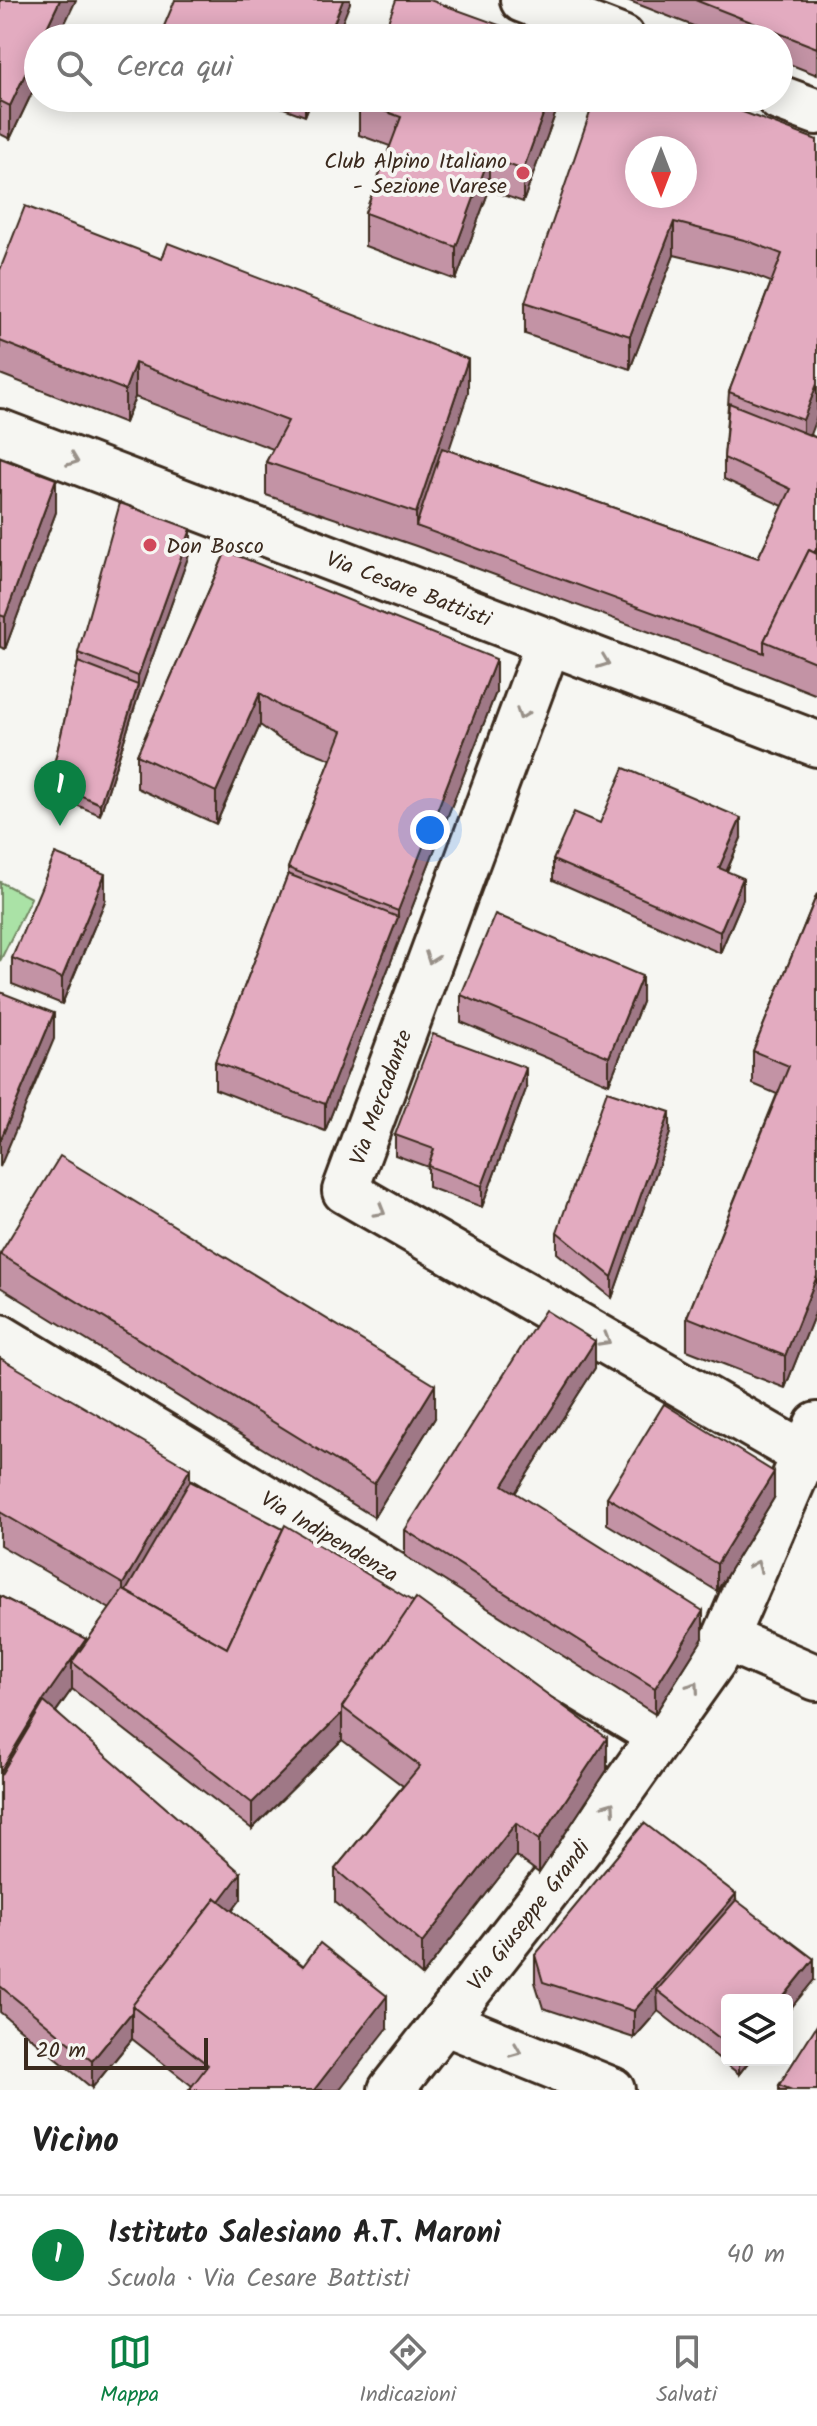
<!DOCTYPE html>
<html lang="it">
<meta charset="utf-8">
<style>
body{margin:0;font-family:Kalam,sans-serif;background:#f2f2f2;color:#222}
.controls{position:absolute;right:24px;bottom:24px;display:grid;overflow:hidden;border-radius:8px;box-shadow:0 4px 20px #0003}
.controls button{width:72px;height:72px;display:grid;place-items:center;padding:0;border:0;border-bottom:2px solid #e0e0e0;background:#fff;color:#222;font:40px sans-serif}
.compass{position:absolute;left:625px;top:136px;width:72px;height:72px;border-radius:50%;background:#fff;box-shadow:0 4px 20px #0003;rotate:180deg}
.scale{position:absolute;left:24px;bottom:20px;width:184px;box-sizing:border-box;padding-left:8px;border:4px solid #3b2a1e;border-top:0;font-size:22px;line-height:28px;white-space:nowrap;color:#3b2a1e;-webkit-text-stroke:6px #f6f6f2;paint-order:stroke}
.you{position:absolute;left:430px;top:830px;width:28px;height:28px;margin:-20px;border:6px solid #fff;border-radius:50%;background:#1a73e8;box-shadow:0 0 0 12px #1a73e833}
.badge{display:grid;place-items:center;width:52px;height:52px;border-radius:50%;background:#0b8043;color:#fff;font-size:26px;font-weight:700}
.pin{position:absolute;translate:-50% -66px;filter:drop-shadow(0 2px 4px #0008)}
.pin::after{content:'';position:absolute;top:42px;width:28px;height:24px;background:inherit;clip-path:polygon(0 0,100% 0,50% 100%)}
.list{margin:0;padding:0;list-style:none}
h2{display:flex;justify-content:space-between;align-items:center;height:104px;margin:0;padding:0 32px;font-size:34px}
h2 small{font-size:26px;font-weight:400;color:#767676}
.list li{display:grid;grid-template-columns:52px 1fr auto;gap:24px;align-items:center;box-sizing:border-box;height:120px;padding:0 32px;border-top:2px solid #e0e0e0}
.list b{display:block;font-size:30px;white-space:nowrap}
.list p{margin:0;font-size:26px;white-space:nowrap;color:#767676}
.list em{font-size:26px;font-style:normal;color:#767676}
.icon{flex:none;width:44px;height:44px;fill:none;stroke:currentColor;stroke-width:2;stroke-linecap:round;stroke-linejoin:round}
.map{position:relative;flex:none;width:817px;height:2090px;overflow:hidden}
.search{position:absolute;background:#fff;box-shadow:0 4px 20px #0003;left:24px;right:24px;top:24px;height:88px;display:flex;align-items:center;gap:20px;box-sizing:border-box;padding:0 28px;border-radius:44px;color:#767676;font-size:30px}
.sheet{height:224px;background:#fff}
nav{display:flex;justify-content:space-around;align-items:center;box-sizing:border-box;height:112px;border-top:2px solid #e0e0e0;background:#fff;font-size:22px;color:#767676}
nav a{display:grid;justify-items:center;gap:4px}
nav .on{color:#0b8043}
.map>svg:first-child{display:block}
.grass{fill:#aae2a6;stroke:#728662;stroke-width:2}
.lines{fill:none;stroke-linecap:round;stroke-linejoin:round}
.minor-casing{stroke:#3b2a1e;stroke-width:50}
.major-casing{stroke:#3b2a1e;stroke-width:50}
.minor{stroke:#f6f6f2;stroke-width:44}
.major{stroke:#f6f6f2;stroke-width:44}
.wall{fill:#c393a5;stroke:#3b2a1e;stroke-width:2}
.shaded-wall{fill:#9f7886;stroke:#3b2a1e;stroke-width:2}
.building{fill:#e3abc0;stroke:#3b2a1e;stroke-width:2;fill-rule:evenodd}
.oneway{stroke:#989088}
.poi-dot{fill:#d1495b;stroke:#f6f6f2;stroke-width:3}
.labels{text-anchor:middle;stroke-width:8;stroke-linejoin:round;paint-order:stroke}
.poi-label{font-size:22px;fill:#3b2a1e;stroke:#f6f6f2;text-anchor:end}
.street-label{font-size:22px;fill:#3b2a1e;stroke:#f6f6f2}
</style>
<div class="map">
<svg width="817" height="2090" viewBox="0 0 817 2090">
<rect width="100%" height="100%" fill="#f6f6f2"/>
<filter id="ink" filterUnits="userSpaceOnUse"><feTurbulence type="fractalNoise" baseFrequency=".0125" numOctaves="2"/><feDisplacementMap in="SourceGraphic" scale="16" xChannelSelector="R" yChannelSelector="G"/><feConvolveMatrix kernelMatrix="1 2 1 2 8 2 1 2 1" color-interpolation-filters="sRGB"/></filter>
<g filter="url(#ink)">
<polygon class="grass" points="0,882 31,898 0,961"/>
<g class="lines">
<defs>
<g id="minor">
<polyline points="523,0 622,38"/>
<polyline points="779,98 817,112"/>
<polyline points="0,432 817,744"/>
<polyline points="549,641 345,1191 804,1455"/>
<polyline points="0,1337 660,1736"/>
<polyline points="725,1638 817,1678"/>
<polyline points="444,2022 612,2090"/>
</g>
<polyline id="major" points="391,2090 584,1843 713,1661 725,1638 817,1425"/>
</defs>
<use href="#minor" class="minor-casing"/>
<use href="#major" class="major-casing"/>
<use href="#minor" class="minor"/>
<use href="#major" class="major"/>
</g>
<g class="wall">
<polygon points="0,0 38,38 38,80 10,139 0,134"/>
<polygon points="627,0 817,0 817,75 779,60 779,38 724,38"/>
<polygon points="257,98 312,98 305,116"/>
<polygon points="360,98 561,98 523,202 489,190 456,280 365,246 365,213 390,146 359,135 359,102"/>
<polygon points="817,140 810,435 817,438 817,695 764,674 416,546 266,495 266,462 273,449 135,397 125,423 0,374 0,270 468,393 448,450 758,558 783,506 724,479 724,458 729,392 771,282 748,273 674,255 630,369 525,334 525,302"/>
<polygon points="0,458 56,512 5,649 0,647"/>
<polygon points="191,549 138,697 100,815 50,794 50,782 78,662 78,653"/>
<polygon points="226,551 496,692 325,1131 215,1089 215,1062 288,874 288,868 331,759 281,740 260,725 216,824 137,788 137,755"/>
<polygon points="600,823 741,838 727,871 743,899 720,953 553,880 553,860"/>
<polygon points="817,894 817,1308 785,1388 687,1350 687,1317 777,1094 753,1084 753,1051"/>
<polygon points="105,901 62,1004 12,984 12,958"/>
<polygon points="461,995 642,1002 609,1084 461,1022"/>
<polygon points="526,1089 482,1207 428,1187 428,1167 395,1155 395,1135"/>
<polygon points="670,1133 612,1298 557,1253 557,1232"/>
<polygon points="0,1254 435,1418 374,1517 0,1287"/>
<polygon points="0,1358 190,1481 607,1770 539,1873 516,1856 422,1976 335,1902 335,1869 403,1786 342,1740 252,1829 72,1689 56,1712 241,1899 232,1911 387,2029 192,2086 132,2039 92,2088 0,2012 0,1596 86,1642 110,1609 0,1545"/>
<polygon points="595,1368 515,1493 703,1638 655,1714 405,1556 405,1530"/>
<polygon points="607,1497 774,1498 717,1591 607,1524"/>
<polygon points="736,1900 814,1980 727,2000 727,2060 750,2060 739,2074 658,2011 634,2038 543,2008 535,1982 535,1955"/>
<polygon points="779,2085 817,2090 779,2090"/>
</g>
<g class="shaded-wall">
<polygon points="60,0 76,0 58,38 42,38"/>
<polygon points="343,0 350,0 350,3 336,38 328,38"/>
<polygon points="38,47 38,80 10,139 10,106"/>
<polygon points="305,98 312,98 305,116"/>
<polygon points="549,98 561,98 523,202 523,170"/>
<polygon points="489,157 489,190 456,280 456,247"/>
<polygon points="674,222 674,255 630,369 630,336"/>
<polygon points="468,359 468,393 423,528 416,526 416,513"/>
<polygon points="135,363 135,397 125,423 125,390"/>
<polygon points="817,384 817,416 803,453 803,420"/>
<polygon points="56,479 56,512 5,649 5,617"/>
<polygon points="191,529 191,549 138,697 100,815 100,804 138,685 138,676"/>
<polygon points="496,659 496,692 325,1131 325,1104 398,917 398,911"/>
<polygon points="260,693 260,725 216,824 216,792"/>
<polygon points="741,818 741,838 719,888 719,868"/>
<polygon points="105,874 105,901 62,1004 62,978"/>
<polygon points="743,878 743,899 720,953 720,932"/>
<polygon points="642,976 642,1002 609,1084 609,1057"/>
<polygon points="54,1013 54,1039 0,1167 0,1141"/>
<polygon points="526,1068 526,1089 482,1207 482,1186"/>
<polygon points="670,1112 670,1133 612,1298 612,1277"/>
<polygon points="817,1276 817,1308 785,1388 785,1356"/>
<polygon points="595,1341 595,1368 503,1512 503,1485"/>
<polygon points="435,1385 435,1418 374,1517 374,1484"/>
<polygon points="190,1469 190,1501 123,1596 123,1584"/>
<polygon points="774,1472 774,1498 717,1591 717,1564"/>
<polygon points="703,1611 703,1638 655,1714 655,1688"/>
<polygon points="86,1639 86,1669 72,1662 72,1689 44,1728 0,1802 0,1772 44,1699"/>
<polygon points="342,1713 342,1740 252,1829 252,1803"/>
<polygon points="607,1738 607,1770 539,1873 539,1840"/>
<polygon points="516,1823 516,1856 422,1976 422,1943"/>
<polygon points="241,1873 241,1899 193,1964 135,2009"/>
<polygon points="736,1894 736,1921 657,1990 658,2011 634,2038 634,2011"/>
<polygon points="814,1959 814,1980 787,2013 787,2000 781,2000"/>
<polygon points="387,1996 387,2029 339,2090 314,2090"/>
<polygon points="132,2012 132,2039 92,2088 92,2061"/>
<polygon points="739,2060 750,2060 739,2074"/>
</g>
<g class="building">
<polygon points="0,0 60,0 42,38 38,38 38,47 10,106 0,101"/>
<polygon points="175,0 343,0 328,38 159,38"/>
<polygon points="396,0 430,0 535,38 382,38"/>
<polygon points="695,0 817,0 817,48"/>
<polygon points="360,98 549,98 523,170 489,157 456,247 365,213 401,117 359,102"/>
<path d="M595,98H706L817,140V384L803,420L729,392L782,254L748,241L674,222L630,336L525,302ZM637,148H685V196H637Z"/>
<polygon points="25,206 162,259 168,243 468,359 416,513 266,462 288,421 135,363 125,390 0,341 0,270"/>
<polygon points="729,403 817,438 817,547 814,553 809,550 764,641 764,653 416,526 442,448 758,558 791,489 724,458"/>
<polygon points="0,458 56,479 5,617 0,615"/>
<polygon points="120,503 191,529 138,676 78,653"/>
<polygon points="809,550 817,554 817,663 764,641"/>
<polygon points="226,551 496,659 398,911 288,868 342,731 281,707 260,693 216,792 137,755"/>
<polygon points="78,662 138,685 100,804 50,782"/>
<polygon points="624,768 741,818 719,868 743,878 720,932 553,860 574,812 600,823"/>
<polygon points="55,854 105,874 62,978 12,958"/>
<polygon points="288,874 398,917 325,1104 215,1062"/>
<polygon points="817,894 817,1276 785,1356 687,1317 789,1066 753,1051"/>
<polygon points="495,914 642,976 609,1057 461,995"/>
<polygon points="0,992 54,1013 0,1141"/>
<polygon points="433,1034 526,1068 482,1186 428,1166 434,1149 395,1135"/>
<polygon points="607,1091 670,1112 612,1277 557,1232"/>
<polygon points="60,1156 435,1385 374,1484 0,1254"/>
<polygon points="545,1310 595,1341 503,1485 703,1611 655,1688 405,1530"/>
<polygon points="0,1358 190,1469 123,1584 0,1512"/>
<polygon points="664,1404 774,1472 717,1564 607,1497"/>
<polygon points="190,1481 283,1529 227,1648 126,1591"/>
<polygon points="285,1525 414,1602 342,1707 342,1713 252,1803 72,1662 123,1590 227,1648"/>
<polygon points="0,1596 86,1639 44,1699 0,1772"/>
<polygon points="416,1598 607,1738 539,1840 516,1823 422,1943 335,1869 420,1766 342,1707"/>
<polygon points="44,1702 241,1873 220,1901 216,1898 132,2006 132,2012 92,2061 0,1986 0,1776"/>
<polygon points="644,1823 736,1894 634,2011 543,1982 535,1955"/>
<polygon points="216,1898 303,1966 320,1943 387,1996 314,2090 189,2090 208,2065 132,2006"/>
<polygon points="736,1900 814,1959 781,2000 727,2000 727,2044 657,1990"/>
<polygon points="817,2025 817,2090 792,2090 779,2085"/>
</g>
<defs><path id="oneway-chevron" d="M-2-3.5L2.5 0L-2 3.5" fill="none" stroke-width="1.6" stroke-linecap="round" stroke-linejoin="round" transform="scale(2)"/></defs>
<g class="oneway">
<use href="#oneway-chevron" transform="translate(73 460) rotate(21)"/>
<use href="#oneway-chevron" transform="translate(604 662) rotate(21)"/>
<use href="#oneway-chevron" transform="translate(522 714) rotate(110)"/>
<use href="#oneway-chevron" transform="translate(431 958) rotate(110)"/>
<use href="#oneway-chevron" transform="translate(380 1211) rotate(30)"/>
<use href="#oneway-chevron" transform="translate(605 1340) rotate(30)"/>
<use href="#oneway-chevron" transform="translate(756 1566) rotate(-67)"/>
<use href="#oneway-chevron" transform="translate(694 1687) rotate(-55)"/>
<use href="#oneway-chevron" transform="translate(610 1807) rotate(-55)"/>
<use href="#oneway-chevron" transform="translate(516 2051) rotate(22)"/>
</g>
</g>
<g class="poi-dot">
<circle cx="523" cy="173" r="8"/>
<circle cx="150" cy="545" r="8"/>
</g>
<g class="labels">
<g class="poi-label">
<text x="507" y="168">Club Alpino Italiano<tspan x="507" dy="25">- Sezione Varese</tspan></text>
<text x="166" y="553" text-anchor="start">Don Bosco</text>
</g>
<g class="street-label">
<text transform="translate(409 588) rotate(21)" y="8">Via Cesare Battisti</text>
<text transform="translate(380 1097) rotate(-70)" y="8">Via Mercadante</text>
<text transform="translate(330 1536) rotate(31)" y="8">Via Indipendenza</text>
<text transform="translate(528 1915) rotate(-52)" y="8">Via Giuseppe Grandi</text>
</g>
</g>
</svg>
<div class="controls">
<button><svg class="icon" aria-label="layers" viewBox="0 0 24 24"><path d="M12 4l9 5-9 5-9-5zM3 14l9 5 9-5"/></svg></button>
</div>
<svg class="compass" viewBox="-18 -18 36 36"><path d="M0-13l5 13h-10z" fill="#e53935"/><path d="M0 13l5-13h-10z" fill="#767676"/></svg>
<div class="scale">20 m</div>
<div class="you"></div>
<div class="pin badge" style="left:60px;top:826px">1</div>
<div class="search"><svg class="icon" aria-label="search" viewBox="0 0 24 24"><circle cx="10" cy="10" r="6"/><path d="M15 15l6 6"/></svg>Cerca qui</div>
</div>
<section class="sheet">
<h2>Vicino<small></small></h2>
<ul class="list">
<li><span class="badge">1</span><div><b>Istituto Salesiano A.T. Maroni</b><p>Scuola · Via Cesare Battisti</p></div><em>40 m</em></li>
</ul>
</section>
<nav>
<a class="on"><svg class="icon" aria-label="map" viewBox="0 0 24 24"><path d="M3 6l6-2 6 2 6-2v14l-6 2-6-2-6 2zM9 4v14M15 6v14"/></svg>Mappa</a>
<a><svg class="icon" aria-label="directions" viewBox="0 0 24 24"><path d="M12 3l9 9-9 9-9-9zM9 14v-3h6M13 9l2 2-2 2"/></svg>Indicazioni</a>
<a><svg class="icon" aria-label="saved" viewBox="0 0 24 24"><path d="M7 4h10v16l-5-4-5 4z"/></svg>Salvati</a>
</nav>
